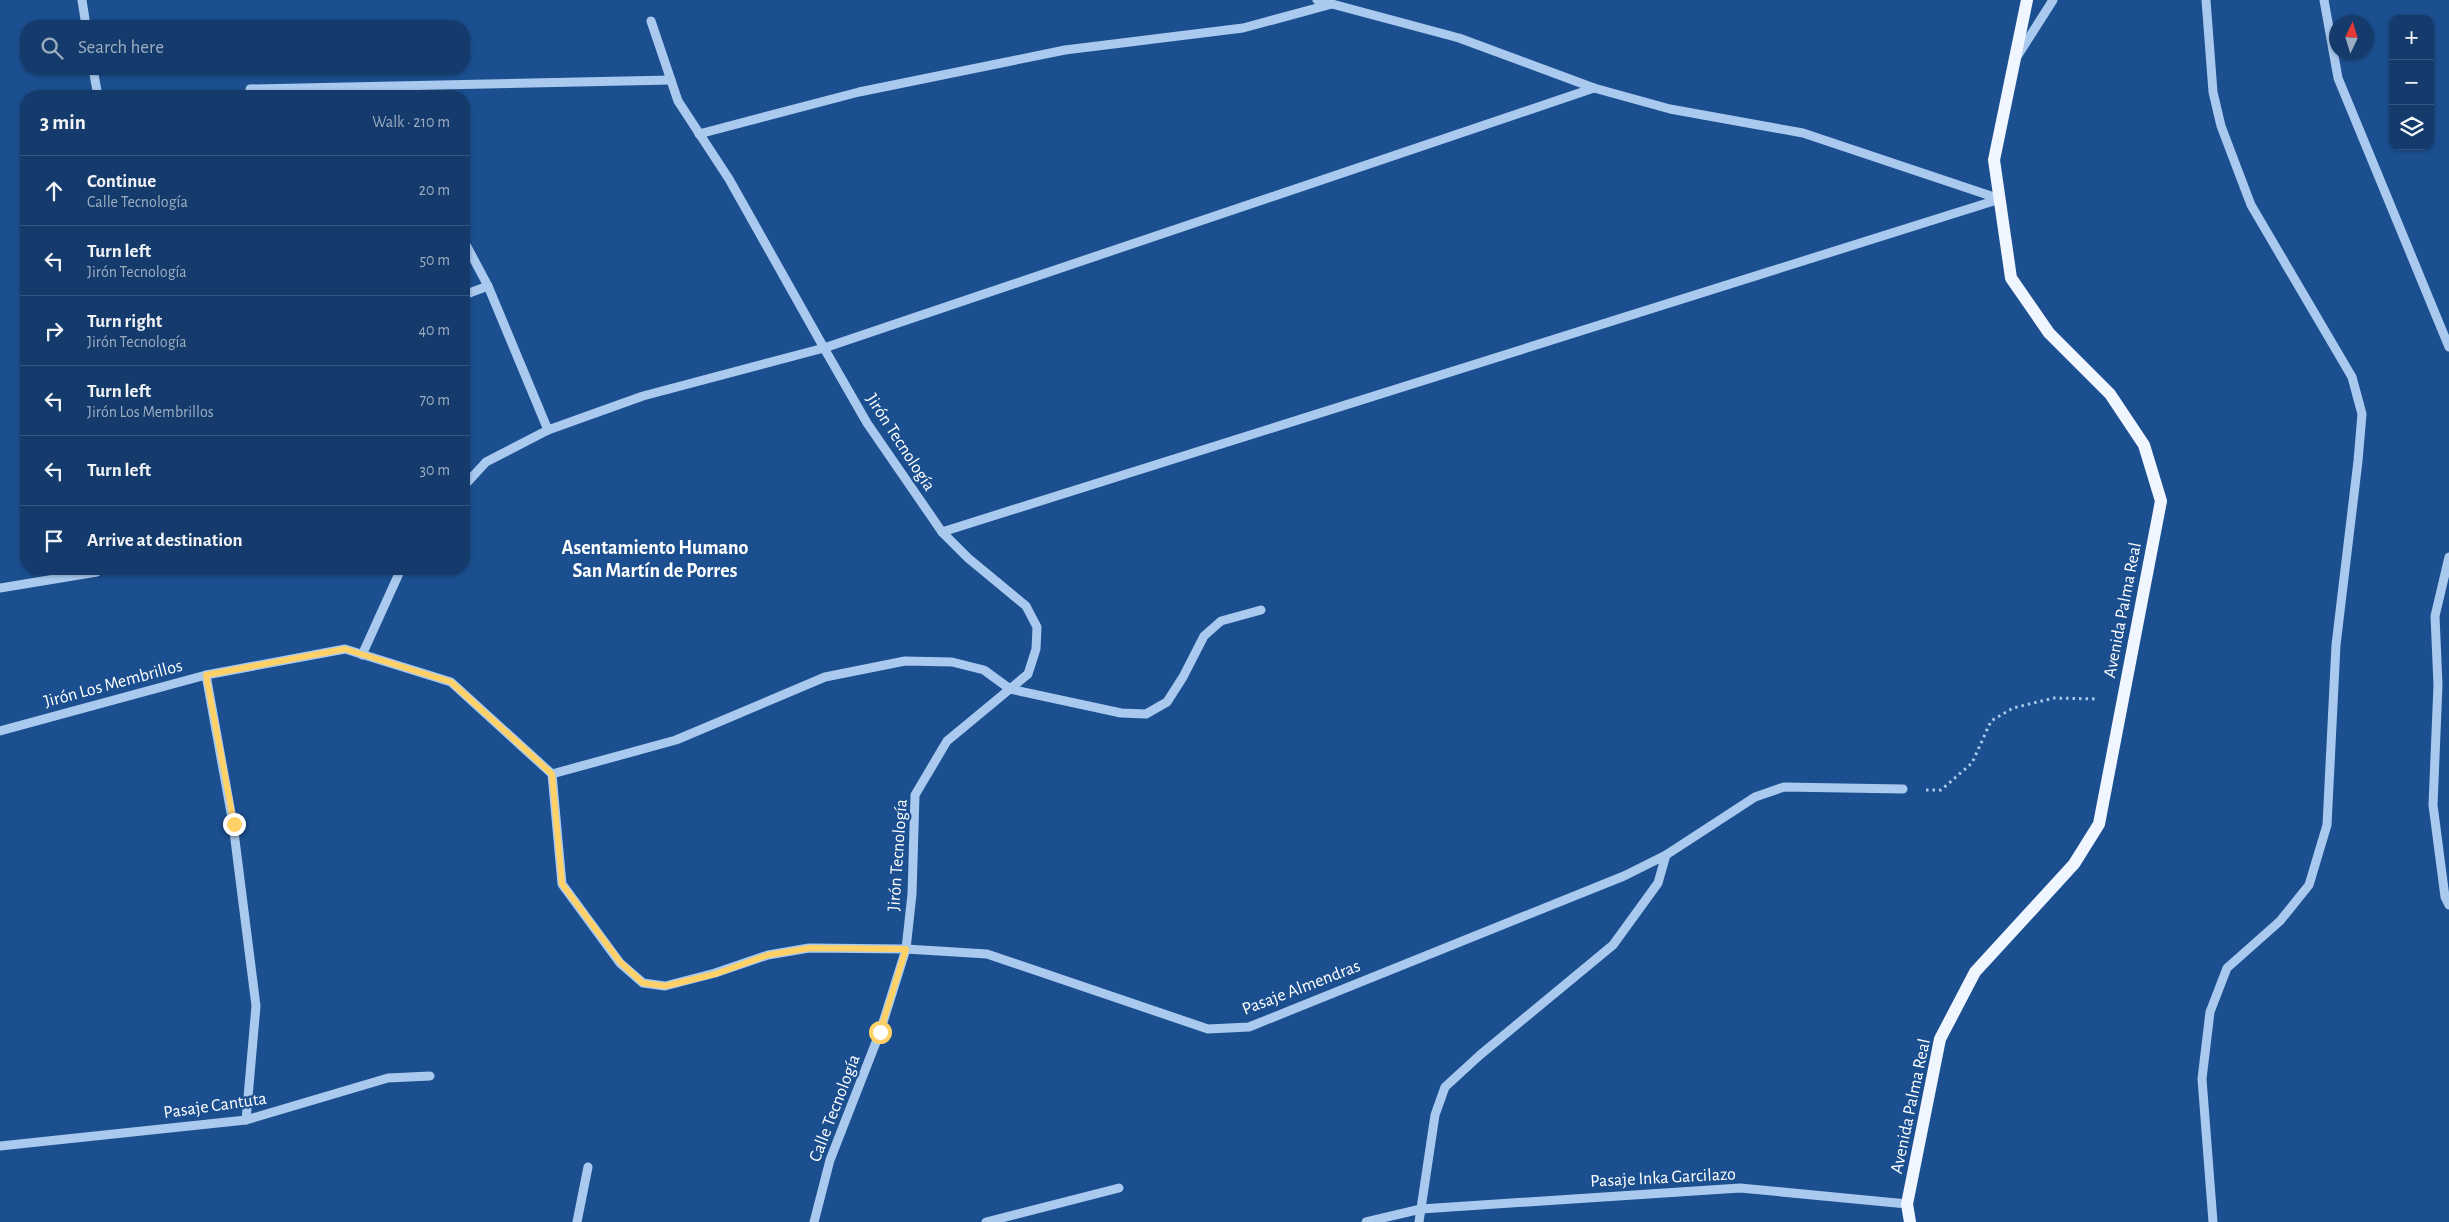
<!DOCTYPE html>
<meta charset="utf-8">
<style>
body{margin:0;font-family:"Alegreya Sans",sans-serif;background:#1d4271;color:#f1f3f6}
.controls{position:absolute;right:15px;top:15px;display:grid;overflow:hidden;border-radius:10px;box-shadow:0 1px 4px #0004}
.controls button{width:45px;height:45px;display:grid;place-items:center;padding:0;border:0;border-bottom:1px solid #33557e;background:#143b6b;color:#f1f3f6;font:25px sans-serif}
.compass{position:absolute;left:2329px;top:15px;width:45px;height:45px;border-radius:50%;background:#143b6b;box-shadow:0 1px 4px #0004;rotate:4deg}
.stop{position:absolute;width:15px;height:15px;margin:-11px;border:4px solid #ffd166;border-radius:50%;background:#fff}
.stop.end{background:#ffd166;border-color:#fff;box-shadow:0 1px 5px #0008}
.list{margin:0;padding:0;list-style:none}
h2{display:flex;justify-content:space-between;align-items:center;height:65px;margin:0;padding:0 20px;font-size:21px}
h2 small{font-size:16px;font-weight:400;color:#9dadc1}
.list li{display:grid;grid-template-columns:32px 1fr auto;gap:15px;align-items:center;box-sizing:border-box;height:70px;padding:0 20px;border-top:1px solid #33557e}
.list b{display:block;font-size:19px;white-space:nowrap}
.list p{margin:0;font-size:16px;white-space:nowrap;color:#9dadc1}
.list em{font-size:16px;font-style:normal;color:#9dadc1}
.icon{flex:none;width:28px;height:28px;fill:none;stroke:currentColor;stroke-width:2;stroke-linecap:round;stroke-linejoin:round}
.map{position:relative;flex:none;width:2449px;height:1222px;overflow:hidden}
.search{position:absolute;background:#143b6b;box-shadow:0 1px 4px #0004;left:20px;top:20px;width:450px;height:55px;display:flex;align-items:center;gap:12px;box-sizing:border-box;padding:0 18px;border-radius:20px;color:#9dadc1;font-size:19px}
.panel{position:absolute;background:#143b6b;box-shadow:0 1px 4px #0004;left:20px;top:90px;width:450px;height:485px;border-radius:20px}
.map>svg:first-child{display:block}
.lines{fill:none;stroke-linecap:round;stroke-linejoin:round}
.path{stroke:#a9c9ee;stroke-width:3;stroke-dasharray:2.5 4;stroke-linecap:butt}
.minor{stroke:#a9c9ee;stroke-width:9}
.major{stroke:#f0f6ff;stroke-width:12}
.route{stroke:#ffd166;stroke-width:6}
.labels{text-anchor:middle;stroke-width:4.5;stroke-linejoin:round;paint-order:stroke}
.street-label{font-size:18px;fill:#fff;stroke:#1b4f8f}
.quarter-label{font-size:20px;font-weight:bold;fill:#fff;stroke:#1b4f8f}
</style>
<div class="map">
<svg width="2449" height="1222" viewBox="0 0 2449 1222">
<rect width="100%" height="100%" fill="#1b4f8f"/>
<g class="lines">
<polyline class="path" points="1926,790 1941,790 1972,763 1991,721 2013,708 2054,698 2098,699"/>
<g class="minor">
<polyline points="82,0 86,26"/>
<polyline points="1317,0 1459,38 1594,88 1670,109 1803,133 2000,199"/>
<polyline points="2206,0 2213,92 2221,126 2251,205 2352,377 2362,414 2358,461 2336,645 2327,825 2309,885 2280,921 2227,968 2210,1012 2202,1079 2213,1222"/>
<polyline points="2324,0 2338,78 2449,347"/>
<polyline points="651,21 678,101 729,179 824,348 1594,88"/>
<polyline points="2018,55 2053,0"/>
<polyline points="93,69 98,96"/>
<polyline points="250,89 671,80"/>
<polyline points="699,134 859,92 1065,50 1243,28 1332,4"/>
<polyline points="464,241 488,286 548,430"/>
<polyline points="464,295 488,286"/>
<polyline points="464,486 486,462 548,430 643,396 824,348 867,423 942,532 968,558 1026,606 1037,627 1036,649 1028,674 947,741 915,795 912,894 906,949 880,1032 830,1160 814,1222"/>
<polyline points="942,532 2000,199"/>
<polyline points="2449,557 2435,616 2438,685 2433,805 2445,897 2449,905"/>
<polyline points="0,588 97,572"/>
<polyline points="362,655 401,569"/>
<polyline points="206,675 233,824 256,1006 246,1120"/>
<polyline points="0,731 206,675 345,649 451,682 552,774"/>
<polyline points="552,774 562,884 620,963 643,983 665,986 715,973 768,955 809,948 906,949 987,954 1208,1029 1249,1027 1624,876 1666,855 1755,797 1784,787 1903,789"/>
<polyline points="552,774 676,740 825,677 905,661 952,662 984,670 1010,689 1121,713 1146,714 1167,702 1183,677 1204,636 1221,621 1261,610"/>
<polyline points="0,1146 246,1120 388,1078 430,1076"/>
<polyline points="577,1222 588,1167"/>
<polyline points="986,1222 1119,1188"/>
<polyline points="1366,1222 1421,1209 1740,1188 1907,1204 1907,1209"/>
<polyline points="1419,1222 1435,1115 1445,1087 1480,1055 1613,945 1658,883 1666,855"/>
</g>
<polyline class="major" points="1910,1222 1907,1204 1940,1039 1975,972 2074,864 2099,824 2161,501 2144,445 2110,394 2049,333 2011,278 1994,160 2027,0"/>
</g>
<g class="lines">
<polyline class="route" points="234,824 206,675 345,649 451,682 552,774 562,884 620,962 643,983 665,986 715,974 768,955 810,948 906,949 880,1032"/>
</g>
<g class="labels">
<g class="street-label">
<text transform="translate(901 442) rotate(57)" y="6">Jirón Tecnología</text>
<text transform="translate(2122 610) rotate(-79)" y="6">Avenida Palma Real</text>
<text transform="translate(113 683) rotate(-15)" y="6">Jirón Los Membrillos</text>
<text transform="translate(897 855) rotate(-86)" y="6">Jirón Tecnología</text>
<text transform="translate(1301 987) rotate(-21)" y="6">Pasaje Almendras</text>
<text transform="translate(215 1105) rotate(-8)" y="6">Pasaje Cantuta</text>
<text transform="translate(1910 1106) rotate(-78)" y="6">Avenida Palma Real</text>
<text transform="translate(834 1108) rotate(-69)" y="6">Calle Tecnología</text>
<text transform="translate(1663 1177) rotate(-3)" y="6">Pasaje Inka Garcilazo</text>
</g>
<g class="quarter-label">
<text x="655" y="554">Asentamiento Humano<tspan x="655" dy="23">San Martín de Porres</tspan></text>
</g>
</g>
</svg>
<div class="controls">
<button>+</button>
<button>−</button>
<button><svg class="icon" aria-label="layers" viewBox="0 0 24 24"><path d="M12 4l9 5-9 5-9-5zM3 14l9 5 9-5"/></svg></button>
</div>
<svg class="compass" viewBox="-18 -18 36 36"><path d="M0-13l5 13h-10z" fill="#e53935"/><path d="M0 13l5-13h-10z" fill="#9dadc1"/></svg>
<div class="stop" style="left:880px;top:1032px"></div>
<div class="stop end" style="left:234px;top:824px"></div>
<div class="search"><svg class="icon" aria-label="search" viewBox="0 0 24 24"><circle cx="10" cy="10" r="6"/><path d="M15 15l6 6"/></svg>Search here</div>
<section class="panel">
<h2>3 min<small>Walk · 210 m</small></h2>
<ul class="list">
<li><svg class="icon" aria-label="ahead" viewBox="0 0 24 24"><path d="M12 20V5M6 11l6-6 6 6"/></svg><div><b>Continue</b><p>Calle Tecnología</p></div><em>20 m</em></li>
<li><svg class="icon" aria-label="left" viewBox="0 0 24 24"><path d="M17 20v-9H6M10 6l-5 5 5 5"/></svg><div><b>Turn left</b><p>Jirón Tecnología</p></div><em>50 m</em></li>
<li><svg class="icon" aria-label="right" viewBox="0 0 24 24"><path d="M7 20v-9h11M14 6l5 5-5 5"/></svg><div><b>Turn right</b><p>Jirón Tecnología</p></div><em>40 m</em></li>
<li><svg class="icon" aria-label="left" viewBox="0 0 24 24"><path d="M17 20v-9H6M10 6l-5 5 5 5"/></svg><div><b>Turn left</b><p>Jirón Los Membrillos</p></div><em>70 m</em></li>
<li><svg class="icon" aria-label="left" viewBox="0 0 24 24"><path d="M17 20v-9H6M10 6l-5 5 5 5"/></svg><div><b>Turn left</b></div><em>30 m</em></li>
<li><svg class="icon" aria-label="arrive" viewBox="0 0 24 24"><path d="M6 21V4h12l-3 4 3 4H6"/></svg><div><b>Arrive at destination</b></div></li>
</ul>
</section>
</div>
